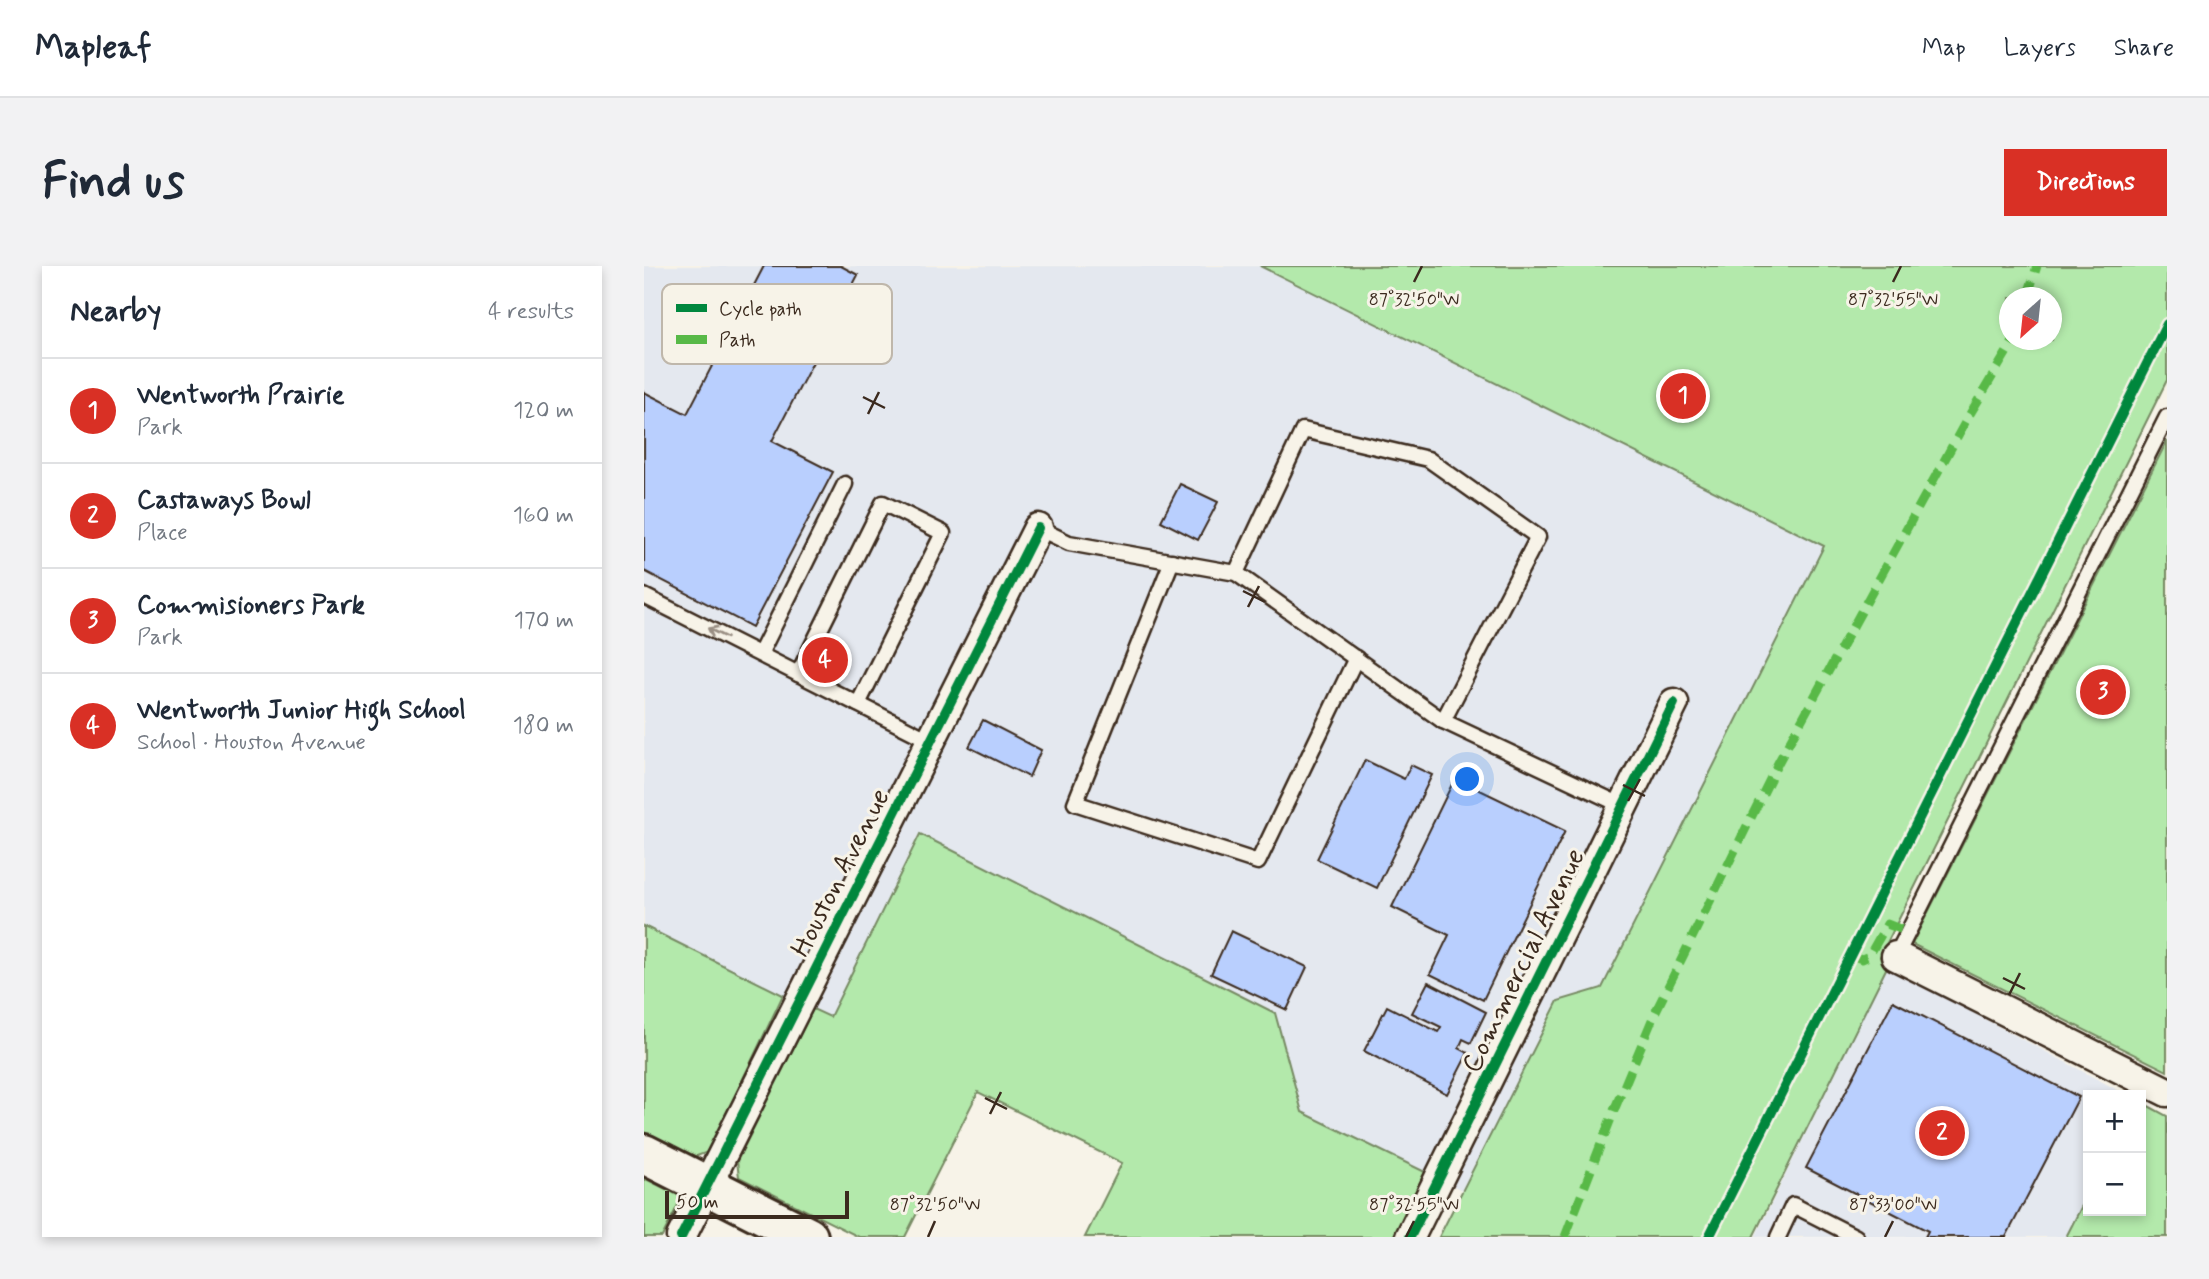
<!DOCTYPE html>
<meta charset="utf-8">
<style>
body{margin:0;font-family:Mynerve,sans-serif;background:#f2f2f3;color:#1f2937}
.controls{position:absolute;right:21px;bottom:21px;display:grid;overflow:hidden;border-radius:0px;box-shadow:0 4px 10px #0003}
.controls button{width:63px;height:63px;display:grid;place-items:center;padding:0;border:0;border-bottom:2px solid #e0e1e3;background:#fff;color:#1f2937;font:35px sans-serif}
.compass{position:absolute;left:1355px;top:21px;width:63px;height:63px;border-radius:50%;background:#fff;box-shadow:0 4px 10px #0003;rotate:207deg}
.scale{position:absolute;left:21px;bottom:18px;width:184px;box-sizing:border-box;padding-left:7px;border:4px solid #3b2a1e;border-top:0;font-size:19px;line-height:24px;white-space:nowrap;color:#3b2a1e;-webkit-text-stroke:5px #f7f3e8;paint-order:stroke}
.you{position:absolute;left:824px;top:514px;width:24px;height:24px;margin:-18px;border:5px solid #fff;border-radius:50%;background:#1a73e8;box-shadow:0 0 0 10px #1a73e833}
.badge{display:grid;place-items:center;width:46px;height:46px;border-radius:50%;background:#d93025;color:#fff;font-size:23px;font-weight:700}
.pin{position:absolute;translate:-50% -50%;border:4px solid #fff;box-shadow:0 2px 7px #0006}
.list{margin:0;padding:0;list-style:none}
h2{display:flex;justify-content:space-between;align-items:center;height:91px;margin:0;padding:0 28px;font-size:30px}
h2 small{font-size:23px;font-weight:400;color:#747a83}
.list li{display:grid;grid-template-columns:46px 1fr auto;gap:21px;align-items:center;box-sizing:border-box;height:105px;padding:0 28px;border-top:2px solid #e0e1e3}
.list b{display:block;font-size:26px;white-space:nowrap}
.list p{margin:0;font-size:23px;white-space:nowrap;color:#747a83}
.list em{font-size:23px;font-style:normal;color:#747a83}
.map{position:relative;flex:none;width:1523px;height:971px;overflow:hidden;border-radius:0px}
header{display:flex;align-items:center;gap:42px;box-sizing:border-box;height:98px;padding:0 35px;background:#fff;border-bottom:2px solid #e0e1e3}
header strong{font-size:33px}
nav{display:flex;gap:38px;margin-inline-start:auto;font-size:24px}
.intro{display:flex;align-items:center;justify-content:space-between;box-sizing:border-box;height:168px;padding:0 42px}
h1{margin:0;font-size:49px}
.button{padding:18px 32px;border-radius:0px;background:#d93025;color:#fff;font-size:24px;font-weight:700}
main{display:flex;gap:42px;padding:0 42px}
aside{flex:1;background:#fff;border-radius:0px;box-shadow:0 4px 10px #0003}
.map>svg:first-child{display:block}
.built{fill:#e4e8ef}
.green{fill:#b3e9ab;stroke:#778a64;stroke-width:2;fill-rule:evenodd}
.building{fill:#b9cffe;stroke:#3b2a1e;stroke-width:2}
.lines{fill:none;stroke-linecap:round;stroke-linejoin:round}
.service-casing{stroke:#3b2a1e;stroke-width:19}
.minor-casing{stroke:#3b2a1e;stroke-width:33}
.secondary-casing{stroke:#3b2a1e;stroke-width:44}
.service{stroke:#f7f3e8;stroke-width:14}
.minor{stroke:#f7f3e8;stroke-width:28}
.secondary{stroke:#f7f3e8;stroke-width:38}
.quiet{stroke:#58b947;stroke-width:9;stroke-dasharray:18 9;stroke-linecap:butt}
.cycleway-casing{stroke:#f7f3e8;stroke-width:15}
.cycleway{stroke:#00873e;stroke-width:10}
.oneway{stroke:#998e83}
.ticks{fill:none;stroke:#3b2a1e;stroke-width:2.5}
.labels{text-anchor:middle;stroke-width:6;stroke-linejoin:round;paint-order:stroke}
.street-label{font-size:28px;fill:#3b2a1e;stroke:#f7f3e8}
.key{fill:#f7f3e8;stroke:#bfb7ab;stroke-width:2}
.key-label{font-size:19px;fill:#3b2a1e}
.ticks-label{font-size:18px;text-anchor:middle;fill:#3b2a1e;stroke:#f7f3e8;stroke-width:6;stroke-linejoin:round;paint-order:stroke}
</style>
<header>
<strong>Mapleaf</strong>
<nav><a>Map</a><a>Layers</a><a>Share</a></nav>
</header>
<div class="intro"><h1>Find us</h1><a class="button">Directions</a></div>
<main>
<aside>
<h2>Nearby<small>4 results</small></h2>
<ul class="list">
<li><span class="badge">1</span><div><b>Wentworth Prairie</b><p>Park</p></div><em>120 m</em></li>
<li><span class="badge">2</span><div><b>Castaways Bowl</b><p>Place</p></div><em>160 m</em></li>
<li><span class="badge">3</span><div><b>Commisioners Park</b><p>Park</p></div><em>170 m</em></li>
<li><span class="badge">4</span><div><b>Wentworth Junior High School</b><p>School · Houston Avenue</p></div><em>180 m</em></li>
</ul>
</aside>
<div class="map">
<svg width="1523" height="971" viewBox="0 0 1523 971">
<rect width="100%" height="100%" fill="#f7f3e8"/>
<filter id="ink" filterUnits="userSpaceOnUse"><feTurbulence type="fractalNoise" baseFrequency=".0143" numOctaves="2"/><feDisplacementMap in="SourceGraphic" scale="14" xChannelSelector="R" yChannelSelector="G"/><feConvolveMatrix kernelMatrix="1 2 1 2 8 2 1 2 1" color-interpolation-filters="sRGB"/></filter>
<g filter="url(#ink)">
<g class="built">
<polygon points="0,0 616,0 1181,280 958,722 914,736 818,924 658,846 631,747 275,568 186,752 0,660"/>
<polygon points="1243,701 1483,829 1444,829 1444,928 1422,971 1111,971"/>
</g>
<g class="green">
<path d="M616,0H1523V114L1236,691L1243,701L1109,971H795L914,735L958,722L1180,280ZM1366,32H1408V74H1366Z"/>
<polygon points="1523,175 1523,805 1268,678"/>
<polygon points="276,568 631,747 658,846 781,906 751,971 441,971 478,897 334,826 261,971 215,971 95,911 93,895 169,743 186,751"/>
<polygon points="0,660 139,729 64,886 50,891 0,866"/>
<polygon points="1497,836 1523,850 1523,971 1422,971 1444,928 1444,945 1497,945"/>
<polygon points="0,912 38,931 18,971 0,971"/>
</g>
<g class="building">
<polygon points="120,0 197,0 214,9 128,175 189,206 108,361 0,305 0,126 43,148"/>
<polygon points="536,218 574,236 554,274 517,255"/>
<polygon points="339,454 397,484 385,511 325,481"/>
<polygon points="721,494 760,513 767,499 788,509 733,622 673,593"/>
<polygon points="811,512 921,565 839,734 786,708 805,669 748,641"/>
<polygon points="587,665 663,701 643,744 567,708"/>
<polygon points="784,716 842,746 827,777 819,773 815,782 824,787 803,828 720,785 743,740 794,766 797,761 768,747"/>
<polygon points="1249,735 1435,831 1362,971 1281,971 1284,965 1162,902"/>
</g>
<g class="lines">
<defs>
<g id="service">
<polyline points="394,262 425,277 592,307 799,455 979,540"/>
<polyline points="528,295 431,537 614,596 712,392"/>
<polyline points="592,307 659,164 784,193 894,271 799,455"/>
<polyline points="0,330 287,475"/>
<polyline points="116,388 201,218"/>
<polyline points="154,408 239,237 299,267 214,438"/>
<polyline points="1252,690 1523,151"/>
<polyline points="1134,971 1149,939 1212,971"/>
</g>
<g id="minor">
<polyline points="1252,690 1523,826"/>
<polyline points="37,971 394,262"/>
<polyline points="766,971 1030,437"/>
</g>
<polyline id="secondary" points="0,888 164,971"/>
</defs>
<use href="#service" class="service-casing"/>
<use href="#minor" class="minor-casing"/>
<use href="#secondary" class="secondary-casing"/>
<use href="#service" class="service"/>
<use href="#minor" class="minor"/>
<use href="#secondary" class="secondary"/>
<g class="quiet">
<polyline points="1383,32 1393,0"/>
<polyline points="1206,689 1218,693 1225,690 1243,658 1264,666"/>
<polyline points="921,971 971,842 1011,747 1134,497 1323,153 1370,74"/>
</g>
<defs>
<g id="cycleway">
<polyline points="37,971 394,262"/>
<polyline points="766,971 1030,437"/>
<polyline points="1065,971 1523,58"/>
</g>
</defs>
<use href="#cycleway" class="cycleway-casing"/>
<use href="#cycleway" class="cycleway"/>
</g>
<defs><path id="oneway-shaft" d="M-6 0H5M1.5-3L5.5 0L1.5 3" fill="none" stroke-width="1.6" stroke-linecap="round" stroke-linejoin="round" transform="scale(1.75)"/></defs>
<use class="oneway" href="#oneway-shaft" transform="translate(73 367) rotate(-153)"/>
</g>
<path class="ticks" d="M770,16L778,0M1249,16L1257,0M219,131L241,142M224,148L235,126M599,325L621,336M604,341L615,320M979,519L1001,530M984,535L996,513M1359,712L1381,723M1365,729L1376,707M341,832L363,843M346,848L357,826M284,971L291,955M762,971L770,955M1241,971L1249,955"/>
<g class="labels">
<g class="street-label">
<text transform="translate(195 606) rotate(-63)" y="10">Houston Avenue</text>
<text transform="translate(878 694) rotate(-64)" y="10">Commercial Avenue</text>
</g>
</g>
<rect x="18" y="18" width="230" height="80" rx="10" class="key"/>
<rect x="32" y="38" width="31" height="8" fill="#00873e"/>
<rect x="32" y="69" width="31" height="9" fill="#58b947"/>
<g class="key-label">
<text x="75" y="49">Cycle path</text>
<text x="75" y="80">Path</text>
</g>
<g class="ticks-label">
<text x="770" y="39">87°32'50"W</text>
<text x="1249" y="39">87°32'55"W</text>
<text x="291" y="944">87°32'50"W</text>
<text x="770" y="944">87°32'55"W</text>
<text x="1249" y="944">87°33'00"W</text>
</g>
</svg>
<div class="controls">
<button>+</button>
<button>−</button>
</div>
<svg class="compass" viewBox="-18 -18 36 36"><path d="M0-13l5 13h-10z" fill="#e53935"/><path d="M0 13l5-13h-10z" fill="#747a83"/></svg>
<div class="scale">50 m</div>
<div class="you"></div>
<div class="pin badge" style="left:1039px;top:130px">1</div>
<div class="pin badge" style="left:1298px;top:867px">2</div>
<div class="pin badge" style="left:1459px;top:426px">3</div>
<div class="pin badge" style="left:181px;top:394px">4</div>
</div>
</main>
